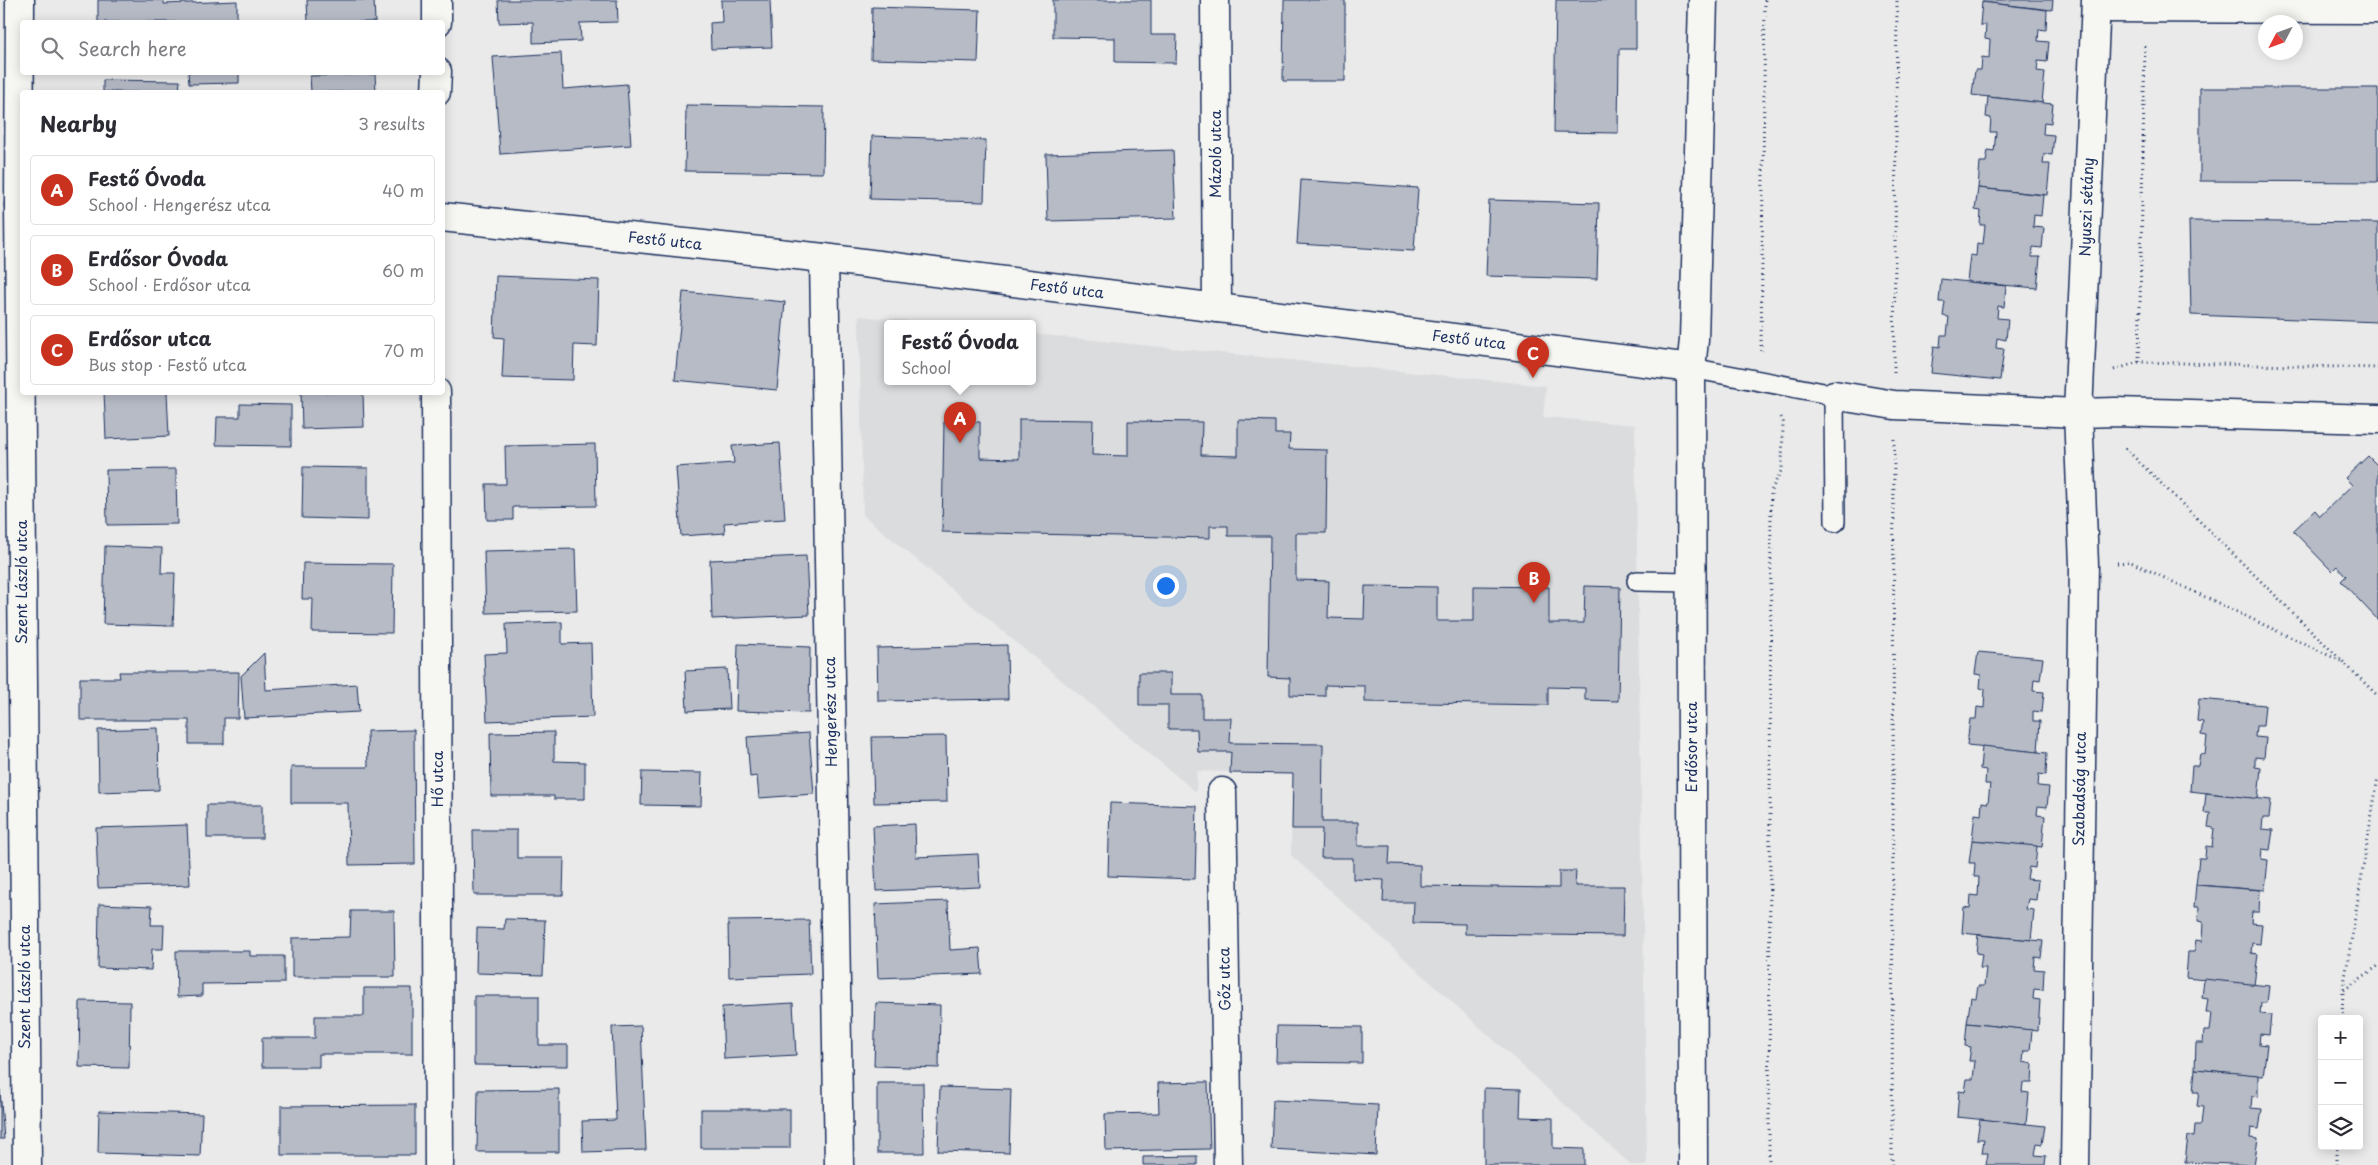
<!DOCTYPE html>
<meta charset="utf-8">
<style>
body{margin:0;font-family:"Playpen Sans",sans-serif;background:#f7f7f7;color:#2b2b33}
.controls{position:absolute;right:15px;bottom:15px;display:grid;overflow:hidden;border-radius:5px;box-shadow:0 2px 12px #0003}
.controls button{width:45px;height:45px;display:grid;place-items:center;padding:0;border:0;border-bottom:1px solid #e1e1e2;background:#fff;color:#2b2b33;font:25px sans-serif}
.compass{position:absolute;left:2258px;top:15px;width:45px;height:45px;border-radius:50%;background:#fff;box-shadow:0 2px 12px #0003;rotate:229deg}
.you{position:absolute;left:1165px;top:585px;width:18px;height:18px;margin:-12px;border:4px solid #fff;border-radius:50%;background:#1a73e8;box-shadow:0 0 0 8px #1a73e833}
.badge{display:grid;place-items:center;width:32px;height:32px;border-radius:50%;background:#c8321e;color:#fff;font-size:16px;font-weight:700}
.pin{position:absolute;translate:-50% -41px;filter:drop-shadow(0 1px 2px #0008)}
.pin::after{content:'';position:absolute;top:26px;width:18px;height:15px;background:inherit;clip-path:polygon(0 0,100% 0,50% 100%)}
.popup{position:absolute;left:884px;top:320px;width:152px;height:65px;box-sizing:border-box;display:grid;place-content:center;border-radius:5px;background:#fff;filter:drop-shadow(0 1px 4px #0005);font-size:16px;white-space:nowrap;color:#7c7c81}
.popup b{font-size:19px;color:#2b2b33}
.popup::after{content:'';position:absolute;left:50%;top:100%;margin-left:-10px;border:10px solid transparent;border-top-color:#fff}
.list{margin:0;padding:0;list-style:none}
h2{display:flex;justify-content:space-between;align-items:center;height:65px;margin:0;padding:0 20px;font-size:21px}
h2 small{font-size:16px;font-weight:400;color:#7c7c81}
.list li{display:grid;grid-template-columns:32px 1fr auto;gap:15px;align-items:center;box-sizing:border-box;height:70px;margin:0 10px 10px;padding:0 10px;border:1px solid #e1e1e2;border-radius:5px}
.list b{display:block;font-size:19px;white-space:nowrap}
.list p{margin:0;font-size:16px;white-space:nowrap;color:#7c7c81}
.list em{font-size:16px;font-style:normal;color:#7c7c81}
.icon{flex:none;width:28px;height:28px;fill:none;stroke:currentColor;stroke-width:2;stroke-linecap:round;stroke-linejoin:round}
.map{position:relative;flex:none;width:2378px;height:1165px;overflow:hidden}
.search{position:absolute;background:#fff;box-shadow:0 2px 12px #0003;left:20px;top:20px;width:425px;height:55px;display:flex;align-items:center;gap:12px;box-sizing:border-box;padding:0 18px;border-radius:5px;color:#7c7c81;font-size:19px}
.panel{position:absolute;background:#fff;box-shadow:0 2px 12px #0003;left:20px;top:90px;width:425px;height:305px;border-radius:5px}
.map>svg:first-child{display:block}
.built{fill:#dadcde}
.building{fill:#b6bbc6;stroke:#1b2f5e}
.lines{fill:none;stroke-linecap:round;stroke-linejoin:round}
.service-casing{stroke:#1b2f5e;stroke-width:22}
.minor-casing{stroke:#1b2f5e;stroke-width:31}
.tertiary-casing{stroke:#1b2f5e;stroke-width:31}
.path{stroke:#1b2f5e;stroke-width:3;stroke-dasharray:1 4;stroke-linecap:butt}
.service{stroke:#f6f6f2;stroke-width:19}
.minor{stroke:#f6f6f2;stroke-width:28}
.tertiary{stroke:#f6f6f2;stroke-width:28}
.labels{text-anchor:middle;stroke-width:5;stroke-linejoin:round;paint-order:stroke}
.street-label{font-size:15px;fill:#1b2f5e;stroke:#f6f6f2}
</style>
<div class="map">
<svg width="2378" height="1165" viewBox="0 0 2378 1165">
<rect width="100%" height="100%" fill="#e9eae9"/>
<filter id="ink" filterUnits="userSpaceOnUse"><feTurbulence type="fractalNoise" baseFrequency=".02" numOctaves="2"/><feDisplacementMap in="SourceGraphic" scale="10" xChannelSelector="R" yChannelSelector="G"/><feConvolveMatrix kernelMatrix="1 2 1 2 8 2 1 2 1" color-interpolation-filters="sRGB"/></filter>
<g filter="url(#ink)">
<polygon class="built" points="859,316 939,324 888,324 888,382 1032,382 1033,334 1546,386 1543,417 1635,425 1647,1165 1631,1165 1291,855 1292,774 1197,771 1196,792 863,515"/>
<g class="building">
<polygon points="98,0 164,0 164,4 237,1 237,22 98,22"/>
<polygon points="307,0 374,0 375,22 308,22"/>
<polygon points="498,0 617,0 618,22 580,23 581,41 533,43 533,22 499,23"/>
<polygon points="721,0 770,0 772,47 711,49 710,23 722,22"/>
<polygon points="1053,0 1151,0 1151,35 1177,35 1176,63 1115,62 1115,38 1053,37"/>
<polygon points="1284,0 1345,0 1345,81 1283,81"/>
<polygon points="1556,0 1636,0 1636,49 1619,49 1618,133 1554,132"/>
<polygon points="1983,0 2053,0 2052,10 1982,2"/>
<polygon points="1982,2 2047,10 2046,30 2039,29 2038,41 2049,42 2047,62 2038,61 2037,71 2045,72 2042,103 1972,95 1975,70 1981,70 1982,57 1989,58 1990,40 1985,39 1986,25 1980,25"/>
<polygon points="872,7 980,10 978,62 871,59"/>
<polygon points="561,53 563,89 627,84 631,145 500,154 493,57"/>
<polygon points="188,72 239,72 239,83 189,84"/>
<polygon points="375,74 376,92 311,92 310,76"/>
<polygon points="103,80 180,81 179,92 103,92"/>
<polygon points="2200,88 2378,88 2378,182 2200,181"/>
<polygon points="1988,97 2053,104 2051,123 2044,122 2043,134 2054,135 2052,155 2044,154 2043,164 2050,164 2047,195 1978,188 1980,162 1986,162 1988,150 1994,151 1996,132 1990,132 1991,118 1986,117"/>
<polygon points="686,105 824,107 823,173 685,171"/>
<polygon points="872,136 986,140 984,202 870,199"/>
<polygon points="1173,150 1176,218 1048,221 1046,154"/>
<polygon points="1301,180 1418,188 1414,251 1297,244"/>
<polygon points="1978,188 2043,195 2041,216 2034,215 2033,227 2044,228 2042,248 2033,247 2032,257 2040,257 2037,288 1967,282 1970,255 1976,256 1977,243 1983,244 1985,225 1980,225 1981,211 1975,210"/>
<polygon points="1489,200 1599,203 1597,279 1486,276"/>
<polygon points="2189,221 2378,223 2378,322 2191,315"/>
<polygon points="496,276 599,280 597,346 574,345 573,380 502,378 504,338 494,337"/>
<polygon points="1941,279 2006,286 2004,307 1998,306 1997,318 2008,319 2006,340 1997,338 1996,348 2004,349 2000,380 1931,373 1934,346 1940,347 1941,335 1947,335 1949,317 1943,316 1945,302 1939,302"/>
<polygon points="683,292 785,302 777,390 675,380"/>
<polygon points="104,392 167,392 169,436 106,439"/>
<polygon points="301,392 363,392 364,427 302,429"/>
<polygon points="240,404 291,405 291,446 216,445 217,417 240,417"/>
<polygon points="1019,419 1093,420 1092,455 1128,456 1128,421 1202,422 1201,455 1238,456 1238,420 1275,421 1275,434 1290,434 1289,449 1327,450 1326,533 1296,533 1296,580 1329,581 1328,618 1364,619 1365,586 1437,587 1437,621 1474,621 1474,586 1549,587 1549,623 1584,623 1585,586 1620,587 1618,701 1585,700 1585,688 1548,687 1548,705 1365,702 1365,686 1325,685 1325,696 1290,695 1290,678 1268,677 1270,536 1228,536 1228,526 1210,526 1210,538 942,532 944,422 980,422 980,458 1019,459"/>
<polygon points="780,443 785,519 724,523 725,533 681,536 676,467 734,463 732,446"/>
<polygon points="595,444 596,506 513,507 513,520 487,520 486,484 506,484 505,446"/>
<polygon points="2368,456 2378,466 2378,620 2341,581 2346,576 2337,566 2332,571 2293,531 2315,510 2320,516 2352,485 2345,478"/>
<polygon points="303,467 368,468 368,520 302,518"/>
<polygon points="176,469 177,524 107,525 106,470"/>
<polygon points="105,546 162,548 161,573 175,573 173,626 103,624"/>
<polygon points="575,549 577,611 486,613 484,551"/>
<polygon points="806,556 809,615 712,619 710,560"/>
<polygon points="303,563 393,564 392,633 312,632 313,599 302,599"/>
<polygon points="562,622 562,644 591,643 593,717 487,721 484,654 507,653 506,624"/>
<polygon points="738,644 810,647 809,713 736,711"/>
<polygon points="1007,645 1008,699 878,701 877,648"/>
<polygon points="1978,652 2043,658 2040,680 2034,679 2033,691 2044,692 2042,712 2033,711 2033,721 2040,721 2038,752 1967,745 1970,719 1976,719 1977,707 1984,708 1985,689 1980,688 1981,675 1975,674"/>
<polygon points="264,653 266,690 357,684 359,712 244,718 241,676"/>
<polygon points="727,669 729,709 687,711 685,671"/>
<polygon points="119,672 239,672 238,718 224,718 224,744 189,744 189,720 80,720 80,678 120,678"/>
<polygon points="1139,673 1171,673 1171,695 1202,695 1202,718 1231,718 1230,743 1323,744 1322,822 1358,822 1358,846 1390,846 1389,864 1420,865 1420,886 1559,888 1559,871 1576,871 1575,886 1624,886 1623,936 1465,934 1465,924 1413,923 1414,902 1383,902 1384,880 1353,879 1353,858 1321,858 1322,829 1292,829 1293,774 1230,773 1231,752 1198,752 1197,729 1168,729 1168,705 1139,705"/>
<polygon points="2199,699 2265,705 2263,726 2256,726 2255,737 2266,738 2264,758 2255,757 2255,767 2261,768 2258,799 2190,791 2192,766 2198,766 2200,754 2205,755 2207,736 2201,735 2203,722 2197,721"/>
<polygon points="158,728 159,790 99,792 98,730"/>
<polygon points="414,730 415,864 349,865 348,803 291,803 291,767 368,767 367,731"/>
<polygon points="554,732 554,761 585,762 585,799 554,799 554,796 491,796 490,733"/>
<polygon points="809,733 814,794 759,798 757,776 750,777 747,737"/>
<polygon points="946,736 947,802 874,803 872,737"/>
<polygon points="1982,746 2047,753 2046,775 2039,774 2038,786 2049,787 2047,807 2038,806 2037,815 2045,816 2042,847 1972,840 1975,814 1981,815 1982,802 1988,803 1990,784 1985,784 1986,770 1980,769"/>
<polygon points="642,772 702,773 701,806 641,805"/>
<polygon points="2206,793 2271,800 2269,818 2263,818 2262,829 2273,830 2270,850 2262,849 2261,859 2268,860 2265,890 2196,885 2199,858 2205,858 2206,846 2212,847 2214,828 2208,827 2210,813 2204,813"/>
<polygon points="1110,803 1197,806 1195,879 1108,876"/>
<rect x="207" y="805" width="55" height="33"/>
<polygon points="915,824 916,857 978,854 980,887 876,891 873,826"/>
<polygon points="187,825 190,885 98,888 96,828"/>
<polygon points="473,830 517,830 517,858 564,858 563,895 474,895"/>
<polygon points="1972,840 2037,846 2035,868 2029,867 2027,879 2038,880 2036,900 2028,899 2026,909 2034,910 2031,940 1962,933 1964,907 1970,908 1971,895 1978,896 1979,877 1974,877 1975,863 1969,863"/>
<polygon points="2196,885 2260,890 2259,912 2252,912 2251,923 2262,924 2260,944 2252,943 2251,953 2258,954 2254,985 2186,978 2188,952 2194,952 2196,940 2202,941 2203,922 2198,921 2199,907 2194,907"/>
<polygon points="948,901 950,950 980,948 982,974 878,978 875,904"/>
<polygon points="99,904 152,906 151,925 164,925 163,949 152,949 151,970 98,968"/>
<polygon points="351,911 394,911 395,977 292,977 292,938 350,937"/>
<polygon points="505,919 545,920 543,975 476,973 477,928 504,929"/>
<polygon points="809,920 811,974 729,977 728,921"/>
<polygon points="1978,935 2043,941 2041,958 2035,957 2034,969 2044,970 2043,990 2034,989 2033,999 2040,1000 2038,1031 1967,1023 1971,997 1976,998 1978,986 1984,986 1986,968 1980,968 1982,954 1976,953"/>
<polygon points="176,951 250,951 250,956 284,956 284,983 202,984 202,996 177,997"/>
<polygon points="2204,979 2269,986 2267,1003 2261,1003 2260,1014 2271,1015 2269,1035 2260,1034 2259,1044 2267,1045 2263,1076 2195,1069 2196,1043 2203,1043 2204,1031 2210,1031 2212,1013 2206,1013 2208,999 2202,998"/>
<polygon points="364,988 412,988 412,1054 319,1054 319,1067 262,1067 262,1038 315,1038 315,1016 364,1016"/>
<polygon points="474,996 539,996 539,1045 568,1045 568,1066 474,1065"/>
<polygon points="80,1001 130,1002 129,1068 79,1067"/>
<polygon points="793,1003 796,1055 724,1059 722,1007"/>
<polygon points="876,1003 940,1005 939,1068 874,1066"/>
<polygon points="1967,1023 2032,1030 2030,1051 2024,1051 2023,1062 2033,1064 2032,1083 2023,1083 2022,1092 2029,1093 2026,1124 1957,1117 1959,1091 1965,1092 1967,1079 1973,1079 1975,1061 1969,1061 1971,1047 1965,1046"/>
<polygon points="641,1026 646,1150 583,1152 582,1121 616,1120 612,1027"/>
<polygon points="1277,1026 1362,1027 1362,1063 1276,1062"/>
<polygon points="2195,1069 2258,1075 2258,1097 2252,1096 2251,1108 2262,1109 2259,1129 2251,1128 2250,1138 2258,1139 2254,1165 2185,1162 2188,1136 2194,1137 2195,1125 2201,1125 2203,1107 2197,1106 2199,1092 2193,1092"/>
<polygon points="1208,1082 1210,1149 1106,1151 1105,1114 1159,1113 1158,1083"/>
<polygon points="877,1083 923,1083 924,1153 877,1153"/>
<polygon points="940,1087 1011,1089 1009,1153 938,1151"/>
<polygon points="1484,1088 1521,1089 1520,1117 1553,1118 1553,1148 1584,1149 1584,1165 1484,1165"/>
<polygon points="559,1089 559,1152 477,1152 478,1090"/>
<polygon points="0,1090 4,1139 0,1139"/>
<polygon points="1273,1100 1378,1105 1376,1155 1271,1149"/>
<polygon points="415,1105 415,1155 281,1155 281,1106"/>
<rect x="701" y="1109" width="89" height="39"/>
<polygon points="99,1111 202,1114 200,1156 98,1153"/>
<polygon points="1980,1119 2045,1126 2042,1144 2037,1143 2035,1155 2046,1156 2045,1165 1986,1165 1988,1153 1982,1153 1984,1139 1977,1139"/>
<polygon points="1197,1156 1197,1165 1143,1165 1143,1157"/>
</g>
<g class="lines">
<defs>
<g id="service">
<polyline points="1691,368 1834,395 1835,522"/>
<polyline points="1637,581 1692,582"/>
</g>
<g id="minor">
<polyline points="1215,0 1217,308"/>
<polyline points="2096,8 2378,9"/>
<polyline points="437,22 437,0"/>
<polyline points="436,92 437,72"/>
<polyline points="19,205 27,1165"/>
<polyline points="824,258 839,1165"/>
<polyline points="436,392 439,1165"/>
<polyline points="1834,395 1894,405 2078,413 2115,412 2378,419"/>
<polyline points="1222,792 1228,1165"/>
<polyline points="2075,1165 2084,565 2078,413 2096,0"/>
</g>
<g id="tertiary">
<polyline points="19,205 20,0"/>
<polyline points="442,217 824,258 1691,368"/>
<polyline points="1693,1165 1691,368 1694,340 1703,0"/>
</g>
</defs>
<use href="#service" class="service-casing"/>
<use href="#minor" class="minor-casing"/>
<use href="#tertiary" class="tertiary-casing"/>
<g class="path">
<polyline points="1761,351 1765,0"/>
<polyline points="2139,362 2145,43"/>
<polyline points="2114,370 2139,362 2378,368"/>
<polyline points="1894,372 1897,0"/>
<polyline points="2125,448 2378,696"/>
<polyline points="2117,563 2131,562 2343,662"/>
<polyline points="2344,990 2378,966"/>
<polyline points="2342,1019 2343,990 2378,777"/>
<polyline points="1769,1165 1771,491 1782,469 1783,422 1780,414"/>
<polyline points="1892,1165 1894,438"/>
<polyline points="2337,1165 2337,1146"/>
</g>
<use href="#service" class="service"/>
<use href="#minor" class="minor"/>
<use href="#tertiary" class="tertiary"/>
</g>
</g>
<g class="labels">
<g class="street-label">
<text transform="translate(1216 154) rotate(-90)" y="5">Mázoló utca</text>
<text transform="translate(2087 207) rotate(-88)" y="5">Nyuszi sétány</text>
<text transform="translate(665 241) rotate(6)" y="5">Festő utca</text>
<text transform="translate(1067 289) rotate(7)" y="5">Festő utca</text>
<text transform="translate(1469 340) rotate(7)" y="5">Festő utca</text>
<text transform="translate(22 582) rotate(-90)" y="5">Szent László utca</text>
<text transform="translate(831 712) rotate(-91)" y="5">Hengerész utca</text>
<text transform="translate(1692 747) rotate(-90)" y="5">Erdősor utca</text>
<text transform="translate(438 779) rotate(-90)" y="5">Hő utca</text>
<text transform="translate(2080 789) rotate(-89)" y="5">Szabadság utca</text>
<text transform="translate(1225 979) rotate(-91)" y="5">Gőz utca</text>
<text transform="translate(25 987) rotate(-90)" y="5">Szent László utca</text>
</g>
</g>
</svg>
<div class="controls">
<button>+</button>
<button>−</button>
<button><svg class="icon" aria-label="layers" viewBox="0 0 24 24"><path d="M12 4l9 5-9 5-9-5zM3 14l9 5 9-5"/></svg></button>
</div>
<svg class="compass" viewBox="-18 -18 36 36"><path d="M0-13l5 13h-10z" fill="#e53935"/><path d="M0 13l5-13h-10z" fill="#7c7c81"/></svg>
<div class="you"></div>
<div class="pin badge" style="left:960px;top:443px">A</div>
<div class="popup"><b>Festő Óvoda</b>School</div>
<div class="pin badge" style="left:1534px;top:603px">B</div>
<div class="pin badge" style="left:1533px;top:378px">C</div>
<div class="search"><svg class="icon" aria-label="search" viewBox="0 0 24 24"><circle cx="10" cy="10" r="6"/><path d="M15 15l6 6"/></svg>Search here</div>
<section class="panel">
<h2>Nearby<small>3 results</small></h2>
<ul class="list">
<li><span class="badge">A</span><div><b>Festő Óvoda</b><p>School · Hengerész utca</p></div><em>40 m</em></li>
<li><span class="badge">B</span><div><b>Erdősor Óvoda</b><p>School · Erdősor utca</p></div><em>60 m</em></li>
<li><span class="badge">C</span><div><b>Erdősor utca</b><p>Bus stop · Festő utca</p></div><em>70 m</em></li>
</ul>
</section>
</div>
